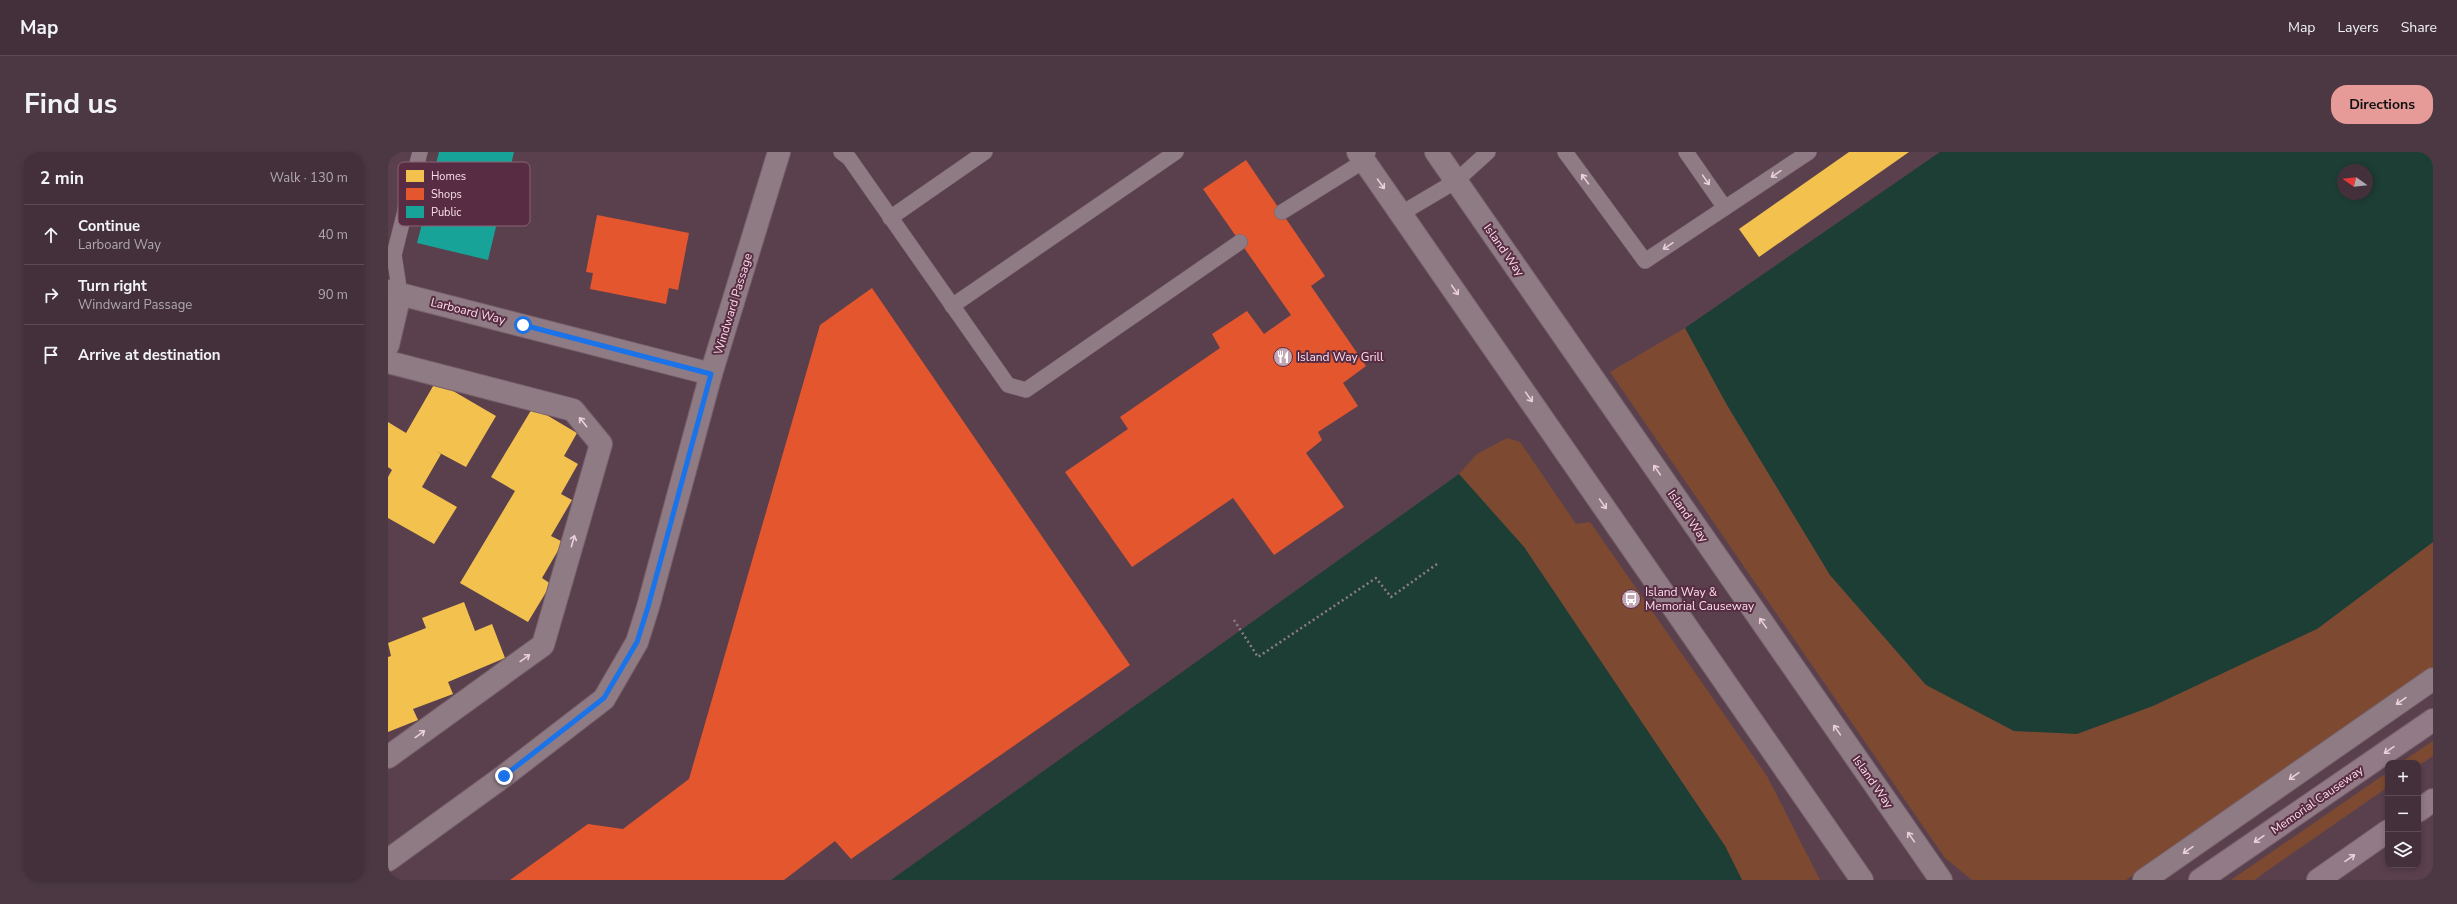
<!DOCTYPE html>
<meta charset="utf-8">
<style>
body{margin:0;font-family:"Nunito Sans",sans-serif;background:#4b3842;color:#f1f3f6}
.controls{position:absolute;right:12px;bottom:12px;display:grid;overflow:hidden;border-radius:8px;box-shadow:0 2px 6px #0003}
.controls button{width:36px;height:36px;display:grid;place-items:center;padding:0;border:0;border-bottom:1px solid #5c4b54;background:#44303a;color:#f1f3f6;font:20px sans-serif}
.compass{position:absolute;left:1949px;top:12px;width:36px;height:36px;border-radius:50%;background:#44303a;box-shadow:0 2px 6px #0003;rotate:285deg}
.stop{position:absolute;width:12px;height:12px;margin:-9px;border:3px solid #1a73e8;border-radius:50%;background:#fff}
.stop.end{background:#1a73e8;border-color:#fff;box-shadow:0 1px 4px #0008}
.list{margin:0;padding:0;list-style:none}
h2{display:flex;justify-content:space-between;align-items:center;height:52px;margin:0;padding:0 16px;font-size:17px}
h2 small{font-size:13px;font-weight:400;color:#afa9af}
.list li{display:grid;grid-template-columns:26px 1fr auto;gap:12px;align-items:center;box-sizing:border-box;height:60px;padding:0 16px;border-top:1px solid #5c4b54}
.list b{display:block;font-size:15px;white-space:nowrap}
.list p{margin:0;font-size:13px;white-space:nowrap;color:#afa9af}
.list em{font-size:13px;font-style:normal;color:#afa9af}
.icon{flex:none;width:22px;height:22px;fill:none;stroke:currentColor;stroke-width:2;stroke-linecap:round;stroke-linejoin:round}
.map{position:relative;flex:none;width:2045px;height:728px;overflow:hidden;border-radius:16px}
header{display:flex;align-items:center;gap:24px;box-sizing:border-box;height:56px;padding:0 20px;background:#44303a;border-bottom:1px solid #5c4b54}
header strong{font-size:19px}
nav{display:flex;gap:22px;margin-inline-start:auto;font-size:14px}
.intro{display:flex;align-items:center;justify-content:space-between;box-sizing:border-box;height:96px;padding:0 24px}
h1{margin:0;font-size:28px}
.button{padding:10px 18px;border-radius:16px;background:#e69b98;color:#111;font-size:14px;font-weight:700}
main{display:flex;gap:24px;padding:0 24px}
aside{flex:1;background:#44303a;border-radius:16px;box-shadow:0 2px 6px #0003}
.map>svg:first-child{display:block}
.green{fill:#7d4a31}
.water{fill:#1d3e34;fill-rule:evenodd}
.homes{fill:#f2c14e}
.shops{fill:#e4572e}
.public{fill:#17a398}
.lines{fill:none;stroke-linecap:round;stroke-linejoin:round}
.lane-casing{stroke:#77606b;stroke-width:16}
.street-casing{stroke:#77606b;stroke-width:24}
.secondary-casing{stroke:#77606b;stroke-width:24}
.primary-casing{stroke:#77606b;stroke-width:24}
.path{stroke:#8f7c85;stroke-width:2.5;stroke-dasharray:2 3;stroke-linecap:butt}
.lane{stroke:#8f7b84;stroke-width:15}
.street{stroke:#8f7b84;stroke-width:22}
.secondary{stroke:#8f7b84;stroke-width:22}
.primary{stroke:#927a86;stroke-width:22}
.oneway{stroke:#ebcfdc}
.route{stroke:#1a73e8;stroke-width:5}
.labels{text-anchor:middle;stroke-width:4;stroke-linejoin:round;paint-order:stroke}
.street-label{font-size:12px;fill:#fbdeeb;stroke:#582c43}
.poi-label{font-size:12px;fill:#fbdeeb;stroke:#582c43;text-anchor:start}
.key{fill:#582c43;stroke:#896175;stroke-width:1}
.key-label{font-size:11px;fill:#fbdeeb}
</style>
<header>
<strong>Map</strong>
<nav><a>Map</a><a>Layers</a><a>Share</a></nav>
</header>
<div class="intro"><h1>Find us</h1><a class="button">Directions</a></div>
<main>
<aside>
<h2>2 min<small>Walk · 130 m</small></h2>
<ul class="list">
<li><svg class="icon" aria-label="ahead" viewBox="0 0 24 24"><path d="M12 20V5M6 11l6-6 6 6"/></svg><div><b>Continue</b><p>Larboard Way</p></div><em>40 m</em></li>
<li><svg class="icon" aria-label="right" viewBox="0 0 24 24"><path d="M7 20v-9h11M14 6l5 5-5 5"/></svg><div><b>Turn right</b><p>Windward Passage</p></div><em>90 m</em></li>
<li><svg class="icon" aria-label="arrive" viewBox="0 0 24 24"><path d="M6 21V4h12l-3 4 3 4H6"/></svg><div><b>Arrive at destination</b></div></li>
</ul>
</aside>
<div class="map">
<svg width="2045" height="728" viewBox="0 0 2045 728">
<rect width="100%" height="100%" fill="#5a404d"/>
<g class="green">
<polygon points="1297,176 1339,253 1442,423 1538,533 1929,477 2045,390 2045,516 1738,728 1584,728 1557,706 1222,220"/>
<polygon points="1119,286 1132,290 1188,372 1202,370 1379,624 1432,728 1354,728 1337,694 1136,395 1071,322 1089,302"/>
<polygon points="2045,589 2045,604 2030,614 2030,611 2012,611"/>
<polygon points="2000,620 2000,635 1876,721 1867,728 1843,728"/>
</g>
<g class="water">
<path d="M1552,0H2045V390L1929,477L1765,554L1689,582L1626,579L1538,533L1442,423L1339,253L1297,176ZM1955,18H1979V42H1955Z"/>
<polygon points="1071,322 1136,395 1337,694 1354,728 503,728"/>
</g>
<g class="homes">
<polygon points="1461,0 1521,0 1371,105 1351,77"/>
<polygon points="48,229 108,264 78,315 48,299 53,302 34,335 69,355 46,392 0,366 0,325 4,318 0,315 0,270 18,281"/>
<polygon points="145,255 189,281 176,304 190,312 173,342 184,348 163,384 175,390 154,426 163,432 140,470 72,431 127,339 103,325"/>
<polygon points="76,450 87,479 104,472 117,506 60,530 65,542 25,557 30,568 0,580 0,505 3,504 0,491 38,476 34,466"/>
</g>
<g class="shops">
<polygon points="858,8 937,124 923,134 978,214 955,231 970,254 930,280 934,288 918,301 956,355 886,403 845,346 744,415 677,320 740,277 732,265 832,196 824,182 859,159 876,182 903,163 815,37"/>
<polygon points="209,63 301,81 290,138 281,136 278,152 202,137 205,121 198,120"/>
<polygon points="484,136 742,513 463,707 447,689 396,728 122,728 200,672 235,677 301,627 432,173"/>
</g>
<polygon class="public" points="51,0 126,0 100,108 29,91 36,64 9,57 14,38 40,43"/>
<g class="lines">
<defs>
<g id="lane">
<polyline points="453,0 461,6 620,233 638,238 852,90"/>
<polyline points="1177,0 1257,109 1421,0"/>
<polyline points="1298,0 1337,56"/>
<polyline points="22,39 32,0"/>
<polyline points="894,60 976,9 980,0"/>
<polyline points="1014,61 1068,29 1100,0"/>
<polyline points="502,66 597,0"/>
<polyline points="12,142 6,103 17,59"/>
<polyline points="564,154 788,0"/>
</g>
<g id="street">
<polyline points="0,139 323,222"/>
<polyline points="0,193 12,142"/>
<polyline points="0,210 185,258 213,292 155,493 0,605"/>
<polyline points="0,708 116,624 216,547 249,490 260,455 323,222 391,0"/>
</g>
<g id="secondary">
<polyline points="970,0 1474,728"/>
<polyline points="1048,0 1553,728"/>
<polyline points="1756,728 2045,527"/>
</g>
<g id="primary">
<polyline points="2030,659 2045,648"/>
<polyline points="1812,728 2045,568"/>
<polyline points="1930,728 2000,679"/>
</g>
</defs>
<use href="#lane" class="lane-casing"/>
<use href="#street" class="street-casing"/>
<use href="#secondary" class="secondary-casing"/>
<use href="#primary" class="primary-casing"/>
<polyline class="path" points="846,468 870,505 988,426 1003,445 1049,412"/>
<use href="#lane" class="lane"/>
<use href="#street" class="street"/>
<use href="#secondary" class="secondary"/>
<use href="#primary" class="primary"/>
</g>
<defs><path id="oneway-shaft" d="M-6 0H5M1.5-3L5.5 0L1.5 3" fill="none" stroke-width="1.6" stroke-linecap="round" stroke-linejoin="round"/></defs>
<g class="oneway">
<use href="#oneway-shaft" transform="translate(1388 22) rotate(146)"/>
<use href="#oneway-shaft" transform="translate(1197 27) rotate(-126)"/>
<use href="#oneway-shaft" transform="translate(1318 28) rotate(55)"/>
<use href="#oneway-shaft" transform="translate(993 32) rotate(54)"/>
<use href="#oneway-shaft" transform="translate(1280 94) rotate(146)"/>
<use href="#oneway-shaft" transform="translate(1067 138) rotate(55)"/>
<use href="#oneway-shaft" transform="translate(1141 245) rotate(55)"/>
<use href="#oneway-shaft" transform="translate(195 270) rotate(-129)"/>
<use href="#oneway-shaft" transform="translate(1269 318) rotate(-125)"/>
<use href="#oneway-shaft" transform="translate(1215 352) rotate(55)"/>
<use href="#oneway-shaft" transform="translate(185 389) rotate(-74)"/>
<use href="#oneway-shaft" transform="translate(1375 471) rotate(-125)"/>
<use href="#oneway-shaft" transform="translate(137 506) rotate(-36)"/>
<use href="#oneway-shaft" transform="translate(2013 549) rotate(145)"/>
<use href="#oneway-shaft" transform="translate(1449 578) rotate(-125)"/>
<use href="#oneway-shaft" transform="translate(32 582) rotate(-36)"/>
<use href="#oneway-shaft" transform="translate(2001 598) rotate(145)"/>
<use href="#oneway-shaft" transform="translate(1906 624) rotate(145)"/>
<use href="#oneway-shaft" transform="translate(1523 685) rotate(-125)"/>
<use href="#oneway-shaft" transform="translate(1871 687) rotate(145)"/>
<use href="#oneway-shaft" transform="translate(1800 698) rotate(145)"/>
<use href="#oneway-shaft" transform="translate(1962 706) rotate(-35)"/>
</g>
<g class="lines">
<polyline class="route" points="116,624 216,546 249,490 260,455 323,222 135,173"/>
</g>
<defs>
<symbol id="restaurant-disc" viewBox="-11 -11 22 22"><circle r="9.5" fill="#c3a7b4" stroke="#582c43"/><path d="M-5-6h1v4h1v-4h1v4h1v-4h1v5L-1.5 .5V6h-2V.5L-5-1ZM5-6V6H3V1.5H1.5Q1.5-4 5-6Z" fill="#fff"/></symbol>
<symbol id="bus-disc" viewBox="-11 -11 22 22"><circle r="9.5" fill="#c3a7b4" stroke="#582c43"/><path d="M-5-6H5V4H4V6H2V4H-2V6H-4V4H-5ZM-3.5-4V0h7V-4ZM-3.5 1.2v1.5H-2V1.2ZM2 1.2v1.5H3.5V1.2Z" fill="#fff"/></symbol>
</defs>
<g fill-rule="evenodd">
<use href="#restaurant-disc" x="884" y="194" width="22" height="22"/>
<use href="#bus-disc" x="1232" y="436" width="22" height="22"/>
</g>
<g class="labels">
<g class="street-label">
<text transform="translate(1116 98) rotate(55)" y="4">Island Way</text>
<text transform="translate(345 152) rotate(-73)" y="4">Windward Passage</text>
<text transform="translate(80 159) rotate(14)" y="4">Larboard Way</text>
<text transform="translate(1300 364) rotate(55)" y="4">Island Way</text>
<text transform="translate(1485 630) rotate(55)" y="4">Island Way</text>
<text transform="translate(1929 648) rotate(-35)" y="4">Memorial Causeway</text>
</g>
<g class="poi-label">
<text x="909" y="209">Island Way Grill</text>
<text x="1257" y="444">Island Way &amp;<tspan x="1257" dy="14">Memorial Causeway</tspan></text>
</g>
</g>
<rect x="10" y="10" width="132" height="64" rx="6" class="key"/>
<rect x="18" y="18" width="18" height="12" fill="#f2c14e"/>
<rect x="18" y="36" width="18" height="12" fill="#e4572e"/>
<rect x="18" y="54" width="18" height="12" fill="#17a398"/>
<g class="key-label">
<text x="43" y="28">Homes</text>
<text x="43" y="46">Shops</text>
<text x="43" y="64">Public</text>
</g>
</svg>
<div class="controls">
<button>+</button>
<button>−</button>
<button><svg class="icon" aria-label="layers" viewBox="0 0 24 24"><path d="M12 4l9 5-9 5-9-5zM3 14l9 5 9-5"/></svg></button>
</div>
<svg class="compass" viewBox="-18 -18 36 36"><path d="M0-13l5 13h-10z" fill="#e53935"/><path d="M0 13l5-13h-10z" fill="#afa9af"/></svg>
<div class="stop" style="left:135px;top:173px"></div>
<div class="stop end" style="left:116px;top:624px"></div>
</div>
</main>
